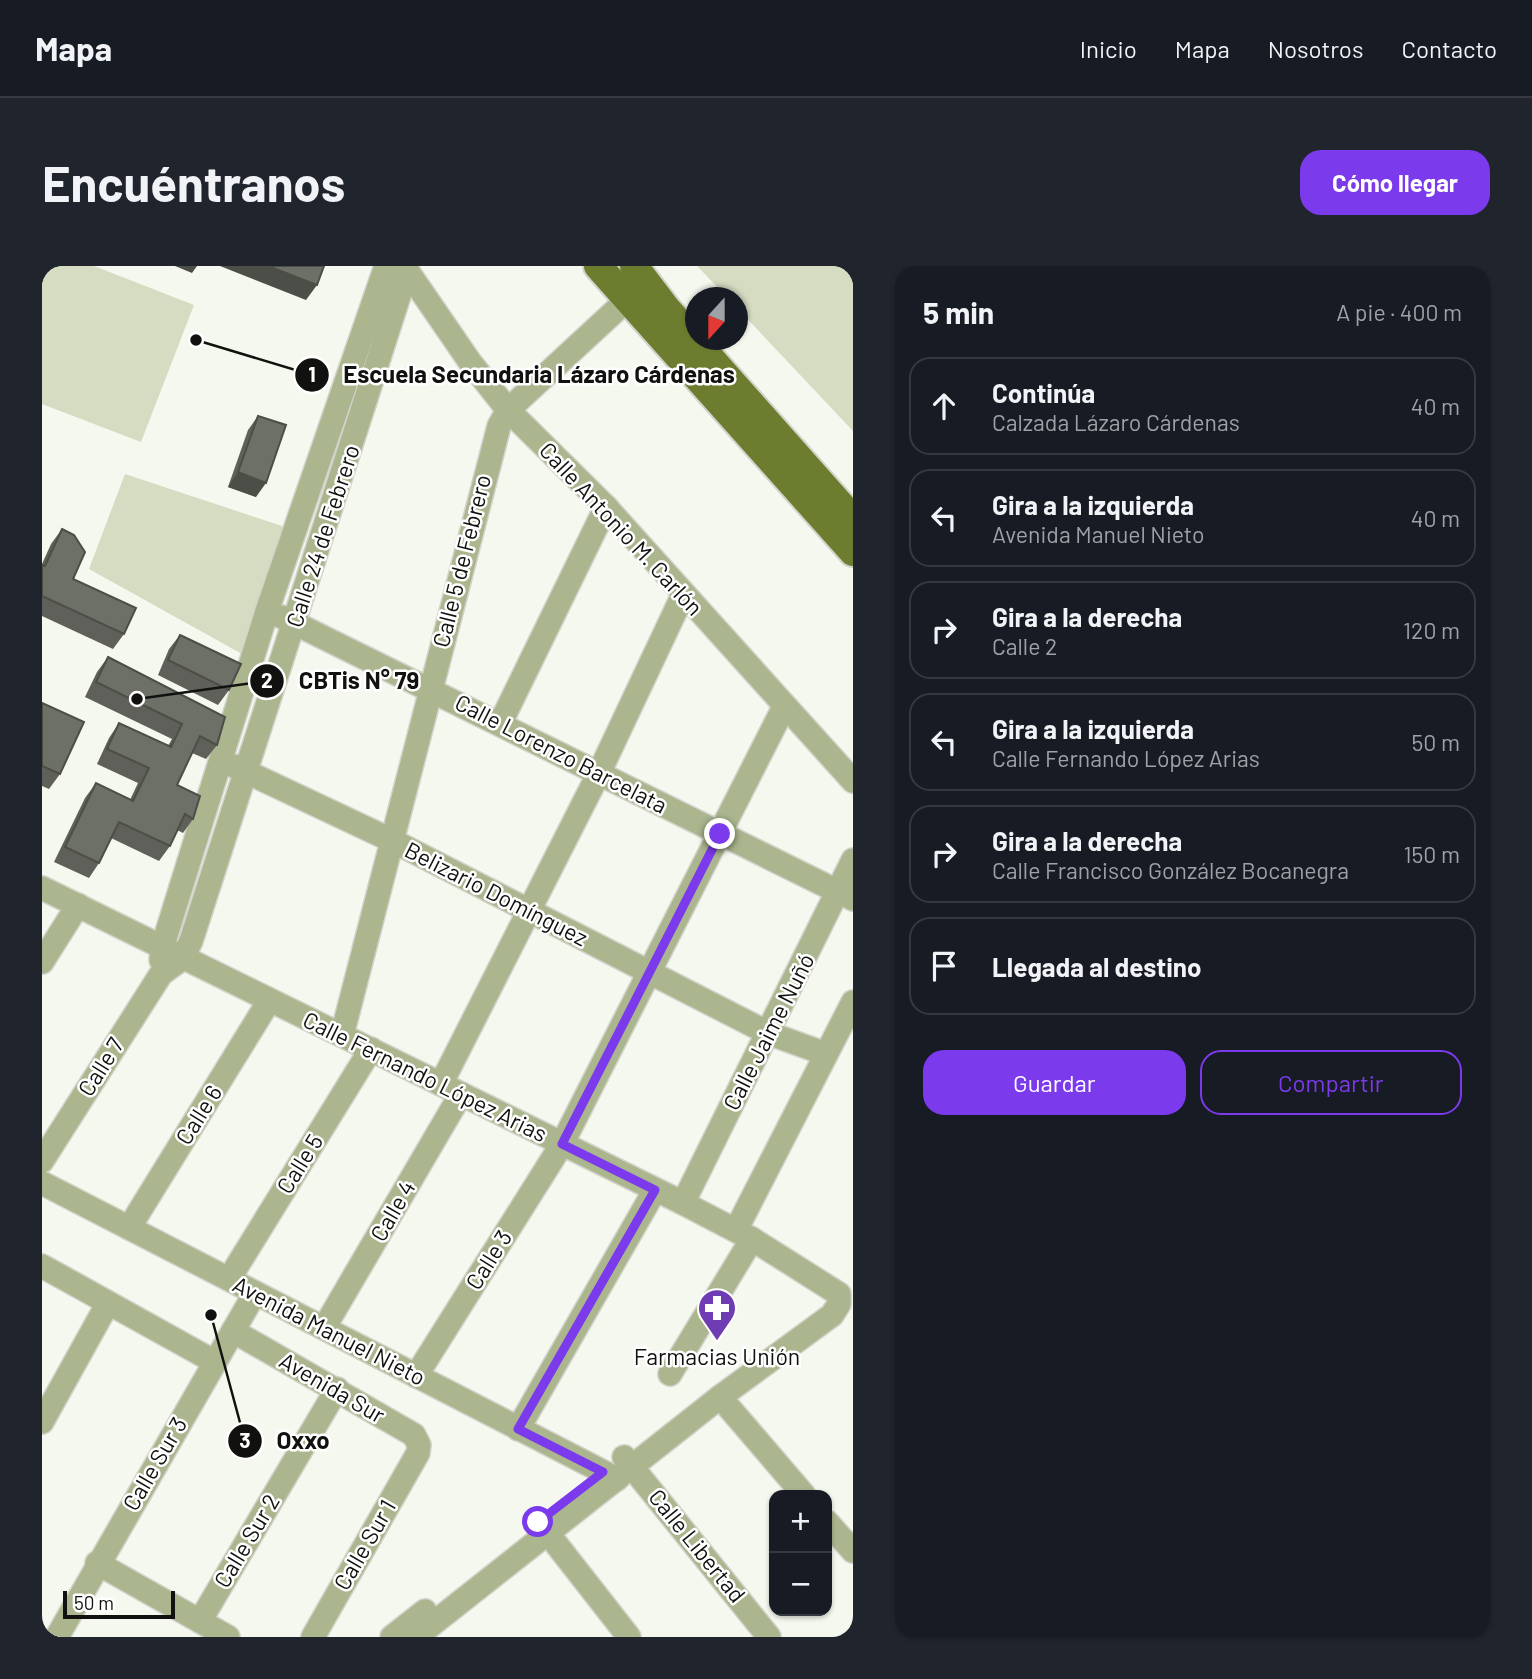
<!DOCTYPE html>
<html lang="es">
<meta charset="utf-8">
<style>
body{margin:0;font-family:Barlow,sans-serif;background:#20242c;color:#f1f3f6}
.controls{position:absolute;right:21px;bottom:21px;display:grid;overflow:hidden;border-radius:14px;box-shadow:0 2px 5px #0004}
.controls button{width:63px;height:63px;display:grid;place-items:center;padding:0;border:0;border-bottom:2px solid #363941;background:#171b24;color:#f1f3f6;font:35px sans-serif}
.compass{position:absolute;left:643px;top:21px;width:63px;height:63px;border-radius:50%;background:#171b24;box-shadow:0 2px 5px #0004;rotate:201deg}
.scale{position:absolute;left:21px;bottom:18px;width:112px;box-sizing:border-box;padding-left:7px;border:4px solid #11120f;border-top:0;font-size:19px;line-height:24px;white-space:nowrap;color:#11120f;-webkit-text-stroke:5px #fff;paint-order:stroke}
.stop{position:absolute;width:21px;height:21px;margin:-16px;border:5px solid #7c3aed;border-radius:50%;background:#fff}
.stop.end{background:#7c3aed;border-color:#fff;box-shadow:0 2px 7px #0008}
.list{margin:0;padding:0;list-style:none}
h2{display:flex;justify-content:space-between;align-items:center;height:91px;margin:0;padding:0 28px;font-size:30px}
h2 small{font-size:23px;font-weight:400;color:#9ea1a6}
.list li{display:grid;grid-template-columns:46px 1fr auto;gap:21px;align-items:center;box-sizing:border-box;height:98px;margin:0 14px 14px;padding:0 14px;border:2px solid #363941;border-radius:21px}
.list b{display:block;font-size:26px;white-space:nowrap}
.list p{margin:0;font-size:23px;white-space:nowrap;color:#9ea1a6}
.list em{font-size:23px;font-style:normal;color:#9ea1a6}
.actions{display:flex;gap:14px;padding:21px 28px}
.actions a{flex:1;padding:16px 0;border:2px solid #7c3aed;border-radius:21px;text-align:center;font-size:24px;color:#7c3aed}
.actions .main{background:#7c3aed;color:#fff}
.icon{flex:none;width:38px;height:38px;fill:none;stroke:currentColor;stroke-width:2;stroke-linecap:round;stroke-linejoin:round}
.map{position:relative;flex:none;width:811px;height:1371px;overflow:hidden;border-radius:21px}
header{display:flex;align-items:center;gap:42px;box-sizing:border-box;height:98px;padding:0 35px;background:#171b24;border-bottom:2px solid #363941}
header strong{font-size:33px}
nav{display:flex;gap:38px;margin-inline-start:auto;font-size:24px}
.intro{display:flex;align-items:center;justify-content:space-between;box-sizing:border-box;height:168px;padding:0 42px}
h1{margin:0;font-size:49px}
.button{padding:18px 32px;border-radius:21px;background:#7c3aed;color:#fff;font-size:24px;font-weight:700}
main{display:flex;gap:42px;padding:0 42px}
aside{flex:1;background:#171b24;border-radius:21px;box-shadow:0 2px 5px #0004}
.map>svg:first-child{display:block}
.green{fill:#d5dcc1}
.lines{fill:none;stroke-linecap:round;stroke-linejoin:round}
.minor-casing{stroke:#d1d3ca;stroke-width:26}
.major-casing{stroke:#d1d3ca;stroke-width:32}
.minor{stroke:#abb58e;stroke-width:23}
.major{stroke:#6d7d2f;stroke-width:28}
.wall{fill:#5e6059}
.shaded-wall{fill:#4c4e48}
.building{fill:#6d7067;stroke:#4c4e48;stroke-width:2}
.route{stroke:#7c3aed;stroke-width:9}
.labels{text-anchor:middle;stroke-width:5;stroke-linejoin:round;paint-order:stroke}
.street-label{font-size:23px;fill:#11120f;stroke:#fff}
.poi-label{font-size:23px;fill:#11120f;stroke:#fff}
.leader{fill:none;stroke:#11120f;stroke-width:2.5}
.callout-dot{fill:#11120f;stroke:#fff;stroke-width:2.5}
.mark-label{font-size:21px;text-anchor:middle;font-weight:bold;fill:#fff}
.callout-label{font-size:24px;text-anchor:middle;font-weight:bold;fill:#11120f;stroke:#fff;stroke-width:5;stroke-linejoin:round;paint-order:stroke}
</style>
<header>
<strong>Mapa</strong>
<nav><a>Inicio</a><a>Mapa</a><a>Nosotros</a><a>Contacto</a></nav>
</header>
<div class="intro"><h1>Encuéntranos</h1><a class="button">Cómo llegar</a></div>
<main>
<div class="map">
<svg width="811" height="1371" viewBox="0 0 811 1371">
<rect width="100%" height="100%" fill="#f5f8ee"/>
<g class="green">
<polygon points="0,0 52,0 152,39 99,176 0,138"/>
<polygon points="655,0 811,0 811,165 696,43 696,32 685,31"/>
<polygon points="83,208 243,261 200,388 47,303"/>
</g>
<g class="lines">
<defs>
<g id="minor">
<polyline points="362,0 428,96 466,144 564,241 811,515"/>
<polyline points="240,351 811,633"/>
<polyline points="458,458 564,241"/>
<polyline points="192,500 351,575 726,767 784,788"/>
<polyline points="0,622 641,937 710,973 797,1028 797,1038 790,1049 678,1131 374,1371"/>
<polyline points="119,694 120,682 225,345 344,0"/>
<polyline points="0,696 36,639"/>
<polyline points="300,769 457,160 466,144 586,33"/>
<polyline points="399,818 557,507 641,329"/>
<polyline points="0,895 119,708 141,692 149,675 365,5"/>
<polyline points="0,917 575,1213"/>
<polyline points="641,937 811,594"/>
<polyline points="87,962 227,735"/>
<polyline points="694,964 811,736"/>
<polyline points="0,1000 173,1096"/>
<polyline points="187,1013 329,783"/>
<polyline points="282,1062 419,828"/>
<polyline points="191,1065 372,1169 377,1179 376,1187 271,1371"/>
<polyline points="628,1108 710,973"/>
<polyline points="374,1110 520,878 742,441"/>
<polyline points="678,1131 762,1229"/>
<polyline points="0,1156 66,1037"/>
<polyline points="476,1163 613,924"/>
<polyline points="582,1191 727,1371"/>
<polyline points="497,1256 587,1371"/>
<polyline points="785,1256 811,1285"/>
<polyline points="55,1297 186,1371"/>
<polyline points="158,1355 295,1123"/>
<polyline points="15,1371 213,1027"/>
<polyline points="350,1371 383,1345"/>
</g>
<g id="major">
<polyline points="556,0 811,286"/>
<polyline points="592,0 624,42 811,253"/>
</g>
</defs>
<use href="#minor" class="minor-casing"/>
<use href="#major" class="major-casing"/>
<use href="#minor" class="minor"/>
<use href="#major" class="major"/>
</g>
<g class="wall">
<polygon points="216,150 214,231 186,221 206,164"/>
<polygon points="20,263 31,313 82,368 71,383 0,350 0,298 9,278"/>
<polygon points="138,369 187,424 176,439 116,409 127,383"/>
<polygon points="66,391 175,479 164,493 150,487 135,519 151,553 141,567 135,564 128,580 117,595 69,572 57,597 47,612 12,596 43,532 54,517 88,534 96,517 55,498 67,472 77,457 126,480 130,473 43,431 55,406"/>
<polygon points="0,437 18,508 7,523 0,520"/>
</g>
<g class="shaded-wall">
<polygon points="133,0 155,0 150,7"/>
<polygon points="178,0 226,0 275,19 264,34"/>
<polygon points="196,206 224,217 214,231 186,221"/>
</g>
<g class="building">
<polygon points="226,0 282,0 275,19"/>
<polygon points="216,150 244,159 224,217 196,206"/>
<polygon points="20,263 32,269 43,286 31,313 94,342 82,368 0,330 0,299 3,300"/>
<polygon points="138,369 199,398 187,424 126,394"/>
<polygon points="66,391 183,451 175,479 158,470 135,519 158,530 151,553 143,548 128,580 77,556 57,597 23,581 54,517 91,535 107,502 65,483 77,457 129,481 140,458 54,416"/>
<polygon points="0,437 42,456 18,508 0,500"/>
</g>
<g class="lines">
<polyline class="route" points="496,1256 561,1206 476,1163 613,924 520,878 678,568"/>
</g>
<defs>
<symbol id="pharmacy-pin" viewBox="-11 -11 22 30"><path d="M0 17L-7.5 6A9.5 9.5 0 1 1 7.5 6Z" fill="#703cb3" stroke="#fff"/><path d="M-2-6h4v4h4v4h-4v4h-4v-4h-4v-4h4Z" fill="#fff"/></symbol>
</defs>
<g fill-rule="evenodd">
<use href="#pharmacy-pin" x="653" y="1020" width="44" height="60"/>
</g>
<g class="labels">
<g class="street-label">
<text transform="translate(579 263) rotate(47)" y="8">Calle Antonio M. Carlón</text>
<text transform="translate(281 270) rotate(-72)" y="8">Calle 24 de Febrero</text>
<text transform="translate(420 295) rotate(-76)" y="8">Calle 5 de Febrero</text>
<text transform="translate(519 488) rotate(27)" y="8">Calle Lorenzo Barcelata</text>
<text transform="translate(454 628) rotate(27)" y="8">Belizario Domínguez</text>
<text transform="translate(727 766) rotate(-63)" y="8">Calle Jaime Nuñó</text>
<text transform="translate(59 801) rotate(-58)" y="8">Calle 7</text>
<text transform="translate(383 811) rotate(26)" y="8">Calle Fernando López Arias</text>
<text transform="translate(157 849) rotate(-58)" y="8">Calle 6</text>
<text transform="translate(258 898) rotate(-58)" y="8">Calle 5</text>
<text transform="translate(351 945) rotate(-60)" y="8">Calle 4</text>
<text transform="translate(447 994) rotate(-58)" y="8">Calle 3</text>
<text transform="translate(287 1065) rotate(27)" y="8">Avenida Manuel Nieto</text>
<text transform="translate(290 1122) rotate(30)" y="8">Avenida Sur</text>
<text transform="translate(113 1198) rotate(-60)" y="8">Calle Sur 3</text>
<text transform="translate(205 1275) rotate(-59)" y="8">Calle Sur 2</text>
<text transform="translate(323 1279) rotate(-60)" y="8">Calle Sur 1</text>
<text transform="translate(655 1280) rotate(51)" y="8">Calle Libertad</text>
</g>
<g class="poi-label">
<text x="675" y="1099">Farmacias Unión</text>
</g>
</g>
<path class="leader" d="M154 74L270 109M95 433L225 415M169 1049L203 1175"/>
<g class="callout-dot">
<circle cx="154" cy="74" r="7"/>
<circle cx="95" cy="433" r="7"/>
<circle cx="169" cy="1049" r="7"/>
<circle cx="270" cy="109" r="18"/>
<circle cx="225" cy="415" r="18"/>
<circle cx="203" cy="1175" r="18"/>
</g>
<g class="mark-label">
<text x="270" y="116">1</text>
<text x="225" y="422">2</text>
<text x="203" y="1182">3</text>
</g>
<g class="callout-label">
<text x="497" y="117">Escuela Secundaria Lázaro Cárdenas</text>
<text x="317" y="423">CBTis N° 79</text>
<text x="261" y="1183">Oxxo</text>
</g>
</svg>
<div class="controls">
<button>+</button>
<button>−</button>
</div>
<svg class="compass" viewBox="-18 -18 36 36"><path d="M0-13l5 13h-10z" fill="#e53935"/><path d="M0 13l5-13h-10z" fill="#9ea1a6"/></svg>
<div class="scale">50 m</div>
<div class="stop" style="left:496px;top:1256px"></div>
<div class="stop end" style="left:678px;top:568px"></div>
</div>
<aside>
<h2>5 min<small>A pie · 400 m</small></h2>
<ul class="list">
<li><svg class="icon" aria-label="ahead" viewBox="0 0 24 24"><path d="M12 20V5M6 11l6-6 6 6"/></svg><div><b>Continúa</b><p>Calzada Lázaro Cárdenas</p></div><em>40 m</em></li>
<li><svg class="icon" aria-label="left" viewBox="0 0 24 24"><path d="M17 20v-9H6M10 6l-5 5 5 5"/></svg><div><b>Gira a la izquierda</b><p>Avenida Manuel Nieto</p></div><em>40 m</em></li>
<li><svg class="icon" aria-label="right" viewBox="0 0 24 24"><path d="M7 20v-9h11M14 6l5 5-5 5"/></svg><div><b>Gira a la derecha</b><p>Calle 2</p></div><em>120 m</em></li>
<li><svg class="icon" aria-label="left" viewBox="0 0 24 24"><path d="M17 20v-9H6M10 6l-5 5 5 5"/></svg><div><b>Gira a la izquierda</b><p>Calle Fernando López Arias</p></div><em>50 m</em></li>
<li><svg class="icon" aria-label="right" viewBox="0 0 24 24"><path d="M7 20v-9h11M14 6l5 5-5 5"/></svg><div><b>Gira a la derecha</b><p>Calle Francisco González Bocanegra</p></div><em>150 m</em></li>
<li><svg class="icon" aria-label="arrive" viewBox="0 0 24 24"><path d="M6 21V4h12l-3 4 3 4H6"/></svg><div><b>Llegada al destino</b></div></li>
</ul>
<div class="actions"><a class="main">Guardar</a><a>Compartir</a></div>
</aside>
</main>
